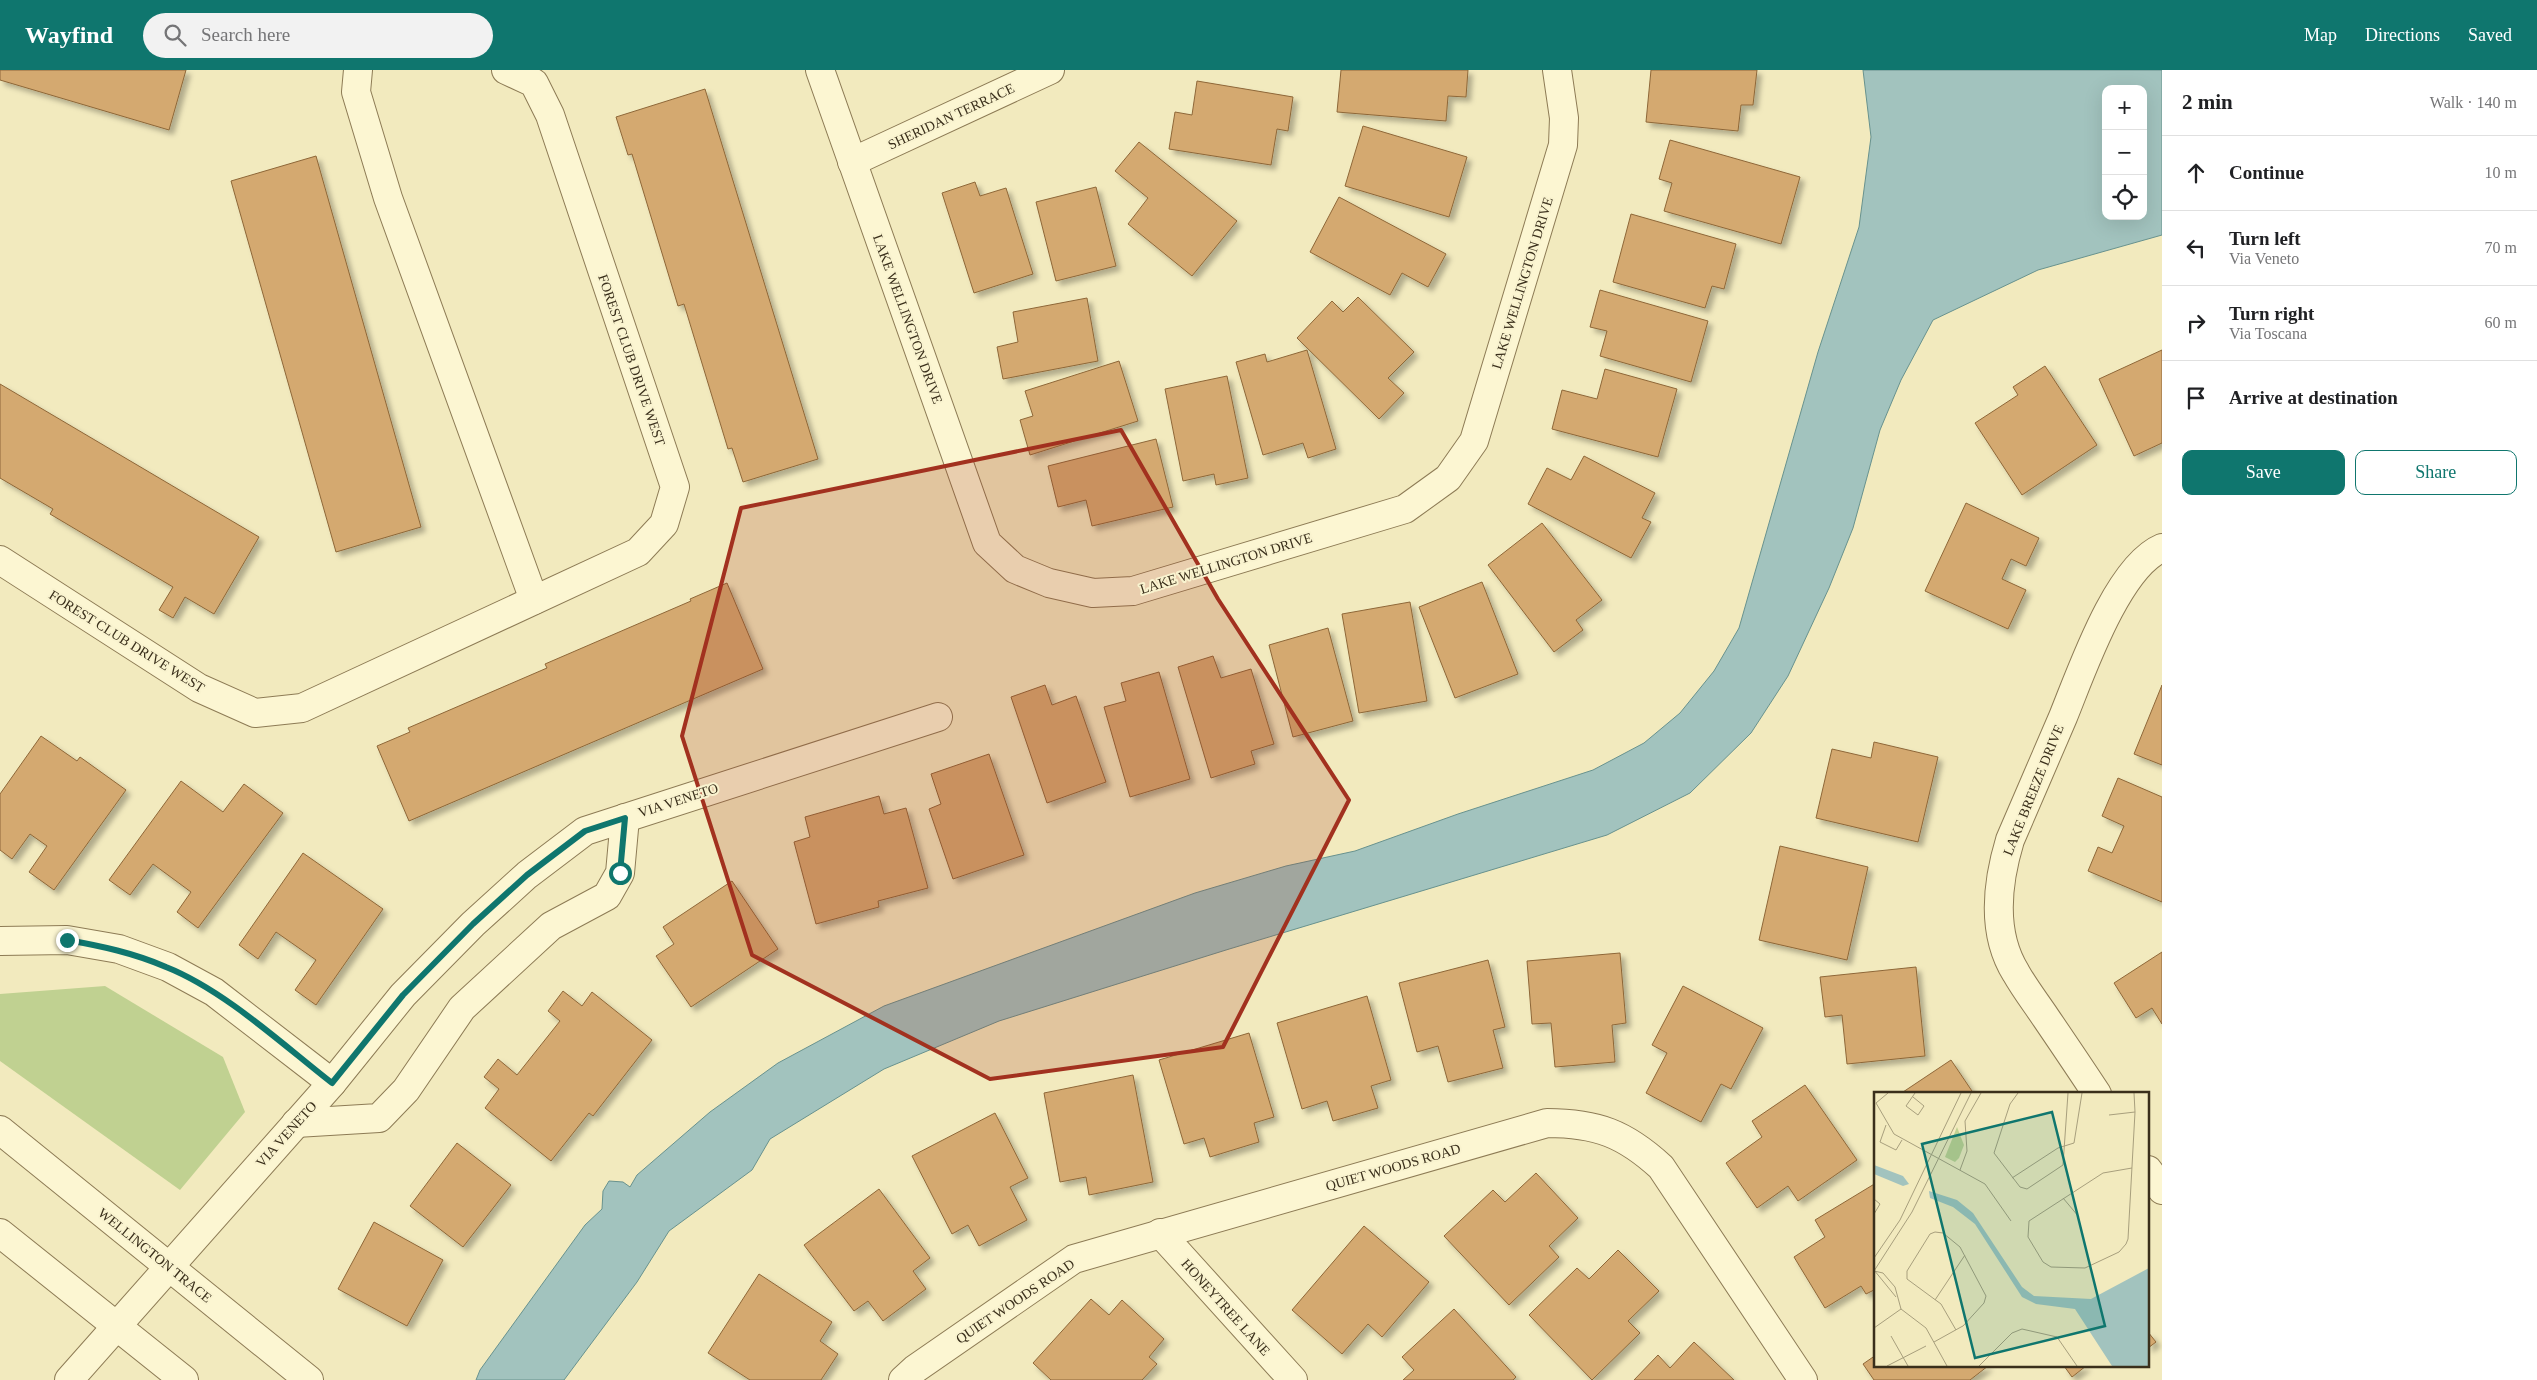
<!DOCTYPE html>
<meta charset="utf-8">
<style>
body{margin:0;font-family:Georgia,serif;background:#f2f2f2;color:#202124}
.controls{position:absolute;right:15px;top:15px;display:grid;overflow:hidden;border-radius:10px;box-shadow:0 5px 20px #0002}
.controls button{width:45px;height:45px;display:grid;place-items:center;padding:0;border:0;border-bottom:1px solid #e0e0e0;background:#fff;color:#202124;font:25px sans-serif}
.stop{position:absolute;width:15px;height:15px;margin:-11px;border:4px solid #0f766e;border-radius:50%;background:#fff}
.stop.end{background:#0f766e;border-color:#fff;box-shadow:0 1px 5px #0008}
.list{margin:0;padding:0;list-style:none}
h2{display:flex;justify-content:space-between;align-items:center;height:65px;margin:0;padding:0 20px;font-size:21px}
h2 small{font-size:16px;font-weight:400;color:#757577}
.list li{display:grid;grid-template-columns:32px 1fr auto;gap:15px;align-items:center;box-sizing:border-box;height:75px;padding:0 20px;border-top:1px solid #e0e0e0}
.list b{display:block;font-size:19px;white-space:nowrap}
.list p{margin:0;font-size:16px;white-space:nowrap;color:#757577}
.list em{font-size:16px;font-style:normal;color:#757577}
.actions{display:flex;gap:10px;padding:15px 20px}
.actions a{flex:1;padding:11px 0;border:1px solid #0f766e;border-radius:10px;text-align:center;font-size:18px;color:#0f766e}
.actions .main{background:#0f766e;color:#fff}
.icon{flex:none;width:28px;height:28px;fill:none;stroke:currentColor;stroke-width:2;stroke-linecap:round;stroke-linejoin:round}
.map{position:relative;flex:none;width:2162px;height:1310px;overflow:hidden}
header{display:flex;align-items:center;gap:30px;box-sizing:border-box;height:70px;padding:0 25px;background:#0f766e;color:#fff}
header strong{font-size:24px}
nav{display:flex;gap:28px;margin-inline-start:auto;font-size:18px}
.search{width:350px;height:45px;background:#f2f2f2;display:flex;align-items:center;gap:12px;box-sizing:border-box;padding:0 18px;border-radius:28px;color:#757577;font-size:19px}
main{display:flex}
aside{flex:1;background:#fff}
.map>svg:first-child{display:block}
.green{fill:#c0d191}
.water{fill:#a2c3be;stroke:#68928e;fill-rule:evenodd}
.building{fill:#d4a970;stroke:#8e6738;filter:url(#shadow)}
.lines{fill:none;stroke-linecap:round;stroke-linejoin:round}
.minor-casing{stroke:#8d7b55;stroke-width:30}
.minor{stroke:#fcf6d2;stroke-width:28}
.route{stroke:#0f766e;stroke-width:6}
.marked{fill:#a2311f;fill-opacity:0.2;stroke:#a2311f;stroke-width:4;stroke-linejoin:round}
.labels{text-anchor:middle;stroke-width:4;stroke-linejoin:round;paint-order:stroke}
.street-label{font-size:14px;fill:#3a2f1b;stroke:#f9f3cf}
.inset-road{fill:none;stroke:#a89f7d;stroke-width:1}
.view{fill:#0f766e;fill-opacity:0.15;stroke:#0f766e;stroke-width:2.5}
.inset-edge{fill:none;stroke:#3a2f1b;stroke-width:2.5}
</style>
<header>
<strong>Wayfind</strong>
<div class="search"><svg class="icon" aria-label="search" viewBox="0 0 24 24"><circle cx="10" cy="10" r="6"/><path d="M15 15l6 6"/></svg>Search here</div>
<nav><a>Map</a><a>Directions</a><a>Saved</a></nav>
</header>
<main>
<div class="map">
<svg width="2162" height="1310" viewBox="0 0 2162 1310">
<defs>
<filter id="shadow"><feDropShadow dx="4.5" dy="4.5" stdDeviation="2.5" flood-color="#0004"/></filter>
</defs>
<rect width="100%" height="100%" fill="#f2eabe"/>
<polygon class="green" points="105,916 223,987 245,1042 180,1120 0,991 0,924"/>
<path class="water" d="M1863,0H2162V165L2038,200L1933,250L1901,310L1880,360L1853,458L1829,518L1788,606L1751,663L1690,723L1607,765L1226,880L999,951L884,999L770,1069L752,1100L669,1161L637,1212L564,1310H476L480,1300L585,1155L602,1139L603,1121L609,1111L623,1112L630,1117L637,1105L710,1042L778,993L884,936L1195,823L1286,796L1355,781L1458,744L1593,700L1644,673L1680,643L1714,601L1739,558L1818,282L1859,157L1871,67ZM2106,19H2143V146H2106Z"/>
<g class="building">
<polygon points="0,0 186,0 169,60 0,10"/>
<polygon points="1341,0 1468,0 1466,27 1448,26 1446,51 1337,42"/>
<polygon points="1651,0 1757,0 1753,35 1741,35 1738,61 1646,52"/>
<polygon points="1197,11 1293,27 1288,61 1277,59 1271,95 1169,79 1175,42 1192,45"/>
<polygon points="705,19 818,389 743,412 732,378 728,379 684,234 678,236 632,84 628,85 616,47"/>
<polygon points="1363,56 1467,87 1449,147 1345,116"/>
<polygon points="1670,70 1800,107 1781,174 1664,141 1672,113 1659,109"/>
<polygon points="1139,72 1237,151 1192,206 1128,154 1148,128 1115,101"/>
<polygon points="316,86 421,457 336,482 231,111"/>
<polygon points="975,112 980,126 1006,118 1033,204 974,223 942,123"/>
<polygon points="1096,117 1116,196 1056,211 1036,132"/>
<polygon points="1339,127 1446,184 1428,217 1402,203 1390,225 1310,182"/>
<polygon points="1631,144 1736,174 1724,219 1712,216 1705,238 1613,212"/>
<polygon points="1600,220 1708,251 1691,312 1600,286 1607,261 1590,257"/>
<polygon points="1358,227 1414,282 1388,308 1404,323 1379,349 1297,268 1332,231 1343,242"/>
<polygon points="1087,228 1098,291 1003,309 997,277 1018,272 1013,242"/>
<polygon points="1307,280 1336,379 1308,388 1303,373 1263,385 1236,292 1265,284 1267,292"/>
<polygon points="2162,280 2162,373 2134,386 2099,309"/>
<polygon points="1119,291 1138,351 1030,385 1020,350 1033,346 1025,321"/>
<polygon points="2045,296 2097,375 2022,425 1975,353 2018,325 2013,317"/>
<polygon points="1605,299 1677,319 1658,387 1552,359 1562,320 1597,329"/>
<polygon points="1227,306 1248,408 1216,415 1214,404 1183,411 1165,319"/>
<polygon points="0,314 259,467 214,544 185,527 173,548 159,540 173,517 50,444 53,439 0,408"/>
<polygon points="1156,369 1173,437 1092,456 1086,430 1058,437 1048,396"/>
<polygon points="1584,386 1655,423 1642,448 1651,452 1631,488 1528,434 1547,398 1571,410"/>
<polygon points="1966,433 2039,468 2026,496 2011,489 2002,509 2026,520 2008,559 1925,521"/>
<polygon points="1542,453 1602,530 1576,550 1583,560 1554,582 1488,495"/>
<polygon points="1482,512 1518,604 1455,628 1419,537"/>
<polygon points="727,513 763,599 409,751 377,676 410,662 408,658 547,598 545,594 691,531 690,529"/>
<polygon points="1410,532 1427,631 1359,643 1342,544"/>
<polygon points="1328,558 1353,651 1293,667 1269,575"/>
<polygon points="1213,586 1221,608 1251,599 1274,674 1251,681 1255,694 1211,708 1178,597"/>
<polygon points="1159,602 1190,709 1130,727 1104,637 1126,631 1121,613"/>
<polygon points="1045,615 1052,635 1076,626 1106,712 1047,733 1011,627"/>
<polygon points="2162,615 2162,695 2134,684"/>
<polygon points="41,666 77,691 80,687 126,720 54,820 29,802 47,776 30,764 12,789 0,780 0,724"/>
<polygon points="1874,672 1938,687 1918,772 1816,748 1832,679 1871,688"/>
<polygon points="989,684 1024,785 953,809 929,739 941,734 931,704"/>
<polygon points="2118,708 2162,727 2162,832 2088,801 2098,777 2112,783 2124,756 2102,746"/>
<polygon points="181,711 223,742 244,714 283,743 198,858 177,842 191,822 153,794 130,825 109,810"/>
<polygon points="879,726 884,744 906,738 928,818 878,831 879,837 816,854 794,772 810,767 805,747"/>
<polygon points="1780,776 1868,797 1847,890 1759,870"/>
<polygon points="303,783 383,839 316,935 295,920 316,890 276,862 258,889 239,875"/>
<polygon points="732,811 778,879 691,937 656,886 674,874 663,857"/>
<polygon points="2162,882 2162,954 2152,938 2136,948 2114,913"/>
<polygon points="1620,883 1626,953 1612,955 1615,992 1555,997 1551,953 1532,954 1527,891"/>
<polygon points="1488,890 1505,957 1493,960 1503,998 1448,1012 1438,976 1417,982 1399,913"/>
<polygon points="1916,897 1925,986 1847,994 1842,945 1825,947 1820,907"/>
<polygon points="1683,916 1763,958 1731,1019 1721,1014 1701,1052 1646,1023 1667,983 1652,975"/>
<polygon points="563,921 582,936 592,922 652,970 593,1046 589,1043 551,1091 485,1038 499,1019 484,1007 498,989 517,1005 560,951 548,941"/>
<polygon points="1367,926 1391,1010 1371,1016 1378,1038 1333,1051 1327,1031 1302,1039 1277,953"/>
<polygon points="1249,963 1274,1047 1254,1053 1259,1072 1210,1087 1204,1068 1184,1074 1159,990"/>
<polygon points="1951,990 1974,1024 1900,1024"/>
<polygon points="1133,1005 1153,1112 1089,1125 1086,1107 1060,1112 1044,1023"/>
<polygon points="1805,1015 1857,1090 1798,1131 1788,1116 1757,1138 1726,1093 1762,1067 1752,1051"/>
<polygon points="995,1043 1028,1108 1010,1117 1027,1150 979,1176 968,1155 952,1164 912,1086"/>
<polygon points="457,1073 511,1115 463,1177 410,1136"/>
<polygon points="1536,1103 1578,1148 1549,1176 1559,1187 1509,1235 1444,1166 1493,1120 1505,1132"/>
<polygon points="1876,1113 1876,1219 1866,1224 1861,1216 1825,1238 1794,1187 1825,1167 1815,1150"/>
<polygon points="879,1119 930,1188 913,1201 926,1219 883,1251 868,1231 854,1241 804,1175"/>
<polygon points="374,1152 443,1190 407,1256 338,1219"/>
<polygon points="1364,1156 1429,1212 1382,1267 1368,1254 1342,1284 1292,1240"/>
<polygon points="1618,1180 1659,1221 1628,1251 1640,1263 1592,1310 1529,1245 1577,1198 1589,1209"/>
<polygon points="759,1204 832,1252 820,1271 838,1284 821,1310 750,1310 708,1283"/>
<polygon points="1091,1229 1109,1245 1122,1230 1164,1269 1149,1287 1157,1294 1142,1310 1051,1310 1033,1293"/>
<polygon points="1454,1239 1516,1307 1513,1310 1403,1310 1414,1300 1402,1287"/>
<polygon points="2148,1262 2156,1272 2148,1278"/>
<polygon points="1694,1272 1734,1310 1634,1310 1658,1285 1670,1298"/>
<polygon points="1876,1285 1876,1296 1988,1296 1970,1310 1874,1310 1863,1294"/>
<polygon points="2064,1296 2086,1296 2072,1307"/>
</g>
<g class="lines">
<defs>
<g id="minor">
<polyline points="358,0 356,22 388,128 534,530"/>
<polyline points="820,0 987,473 1015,499 1049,513 1093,523 1133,521 1405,439 1448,408 1474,371 1563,75 1564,48 1557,0"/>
<polyline points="852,92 1050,0"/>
<polyline points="0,490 199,618 255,643 302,638 638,482 664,454 675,417 550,45 534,13 506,0"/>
<polyline points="0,871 67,870 119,879 168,897 214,922 332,1013"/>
<path d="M2097,1024C2080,998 2063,973 2046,948C2036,933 2025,919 2016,903C1991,863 1997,813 2010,770C2028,729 2045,688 2063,647C2081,603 2117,497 2162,478"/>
<polyline points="296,1053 379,1048 406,1020 462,938 551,856 607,826 620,803 625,748"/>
<polyline points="0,1060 309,1310"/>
<polyline points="2148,1100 2162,1120"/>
<polyline points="0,1163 184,1310"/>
<polyline points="1160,1163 1293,1310"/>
<polyline points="69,1310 332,1013 403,925 473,854 527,805 585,761 938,647"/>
<path d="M903,1310L915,1299L1074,1189L1547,1053C1597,1053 1625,1064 1661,1097L1803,1310"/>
</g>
</defs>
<use href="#minor" class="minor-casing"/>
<use href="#minor" class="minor"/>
</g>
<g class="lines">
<path class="route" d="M67,870C101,876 134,883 166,897C224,920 282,974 332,1013L403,925L473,854L527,805L585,761L625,748L620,803"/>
</g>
<path class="marked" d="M1121,360L1218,529L1349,730L1223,977L990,1009L752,885L682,666L741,438Z"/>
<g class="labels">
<g class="street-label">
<text transform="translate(951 46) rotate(-25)" y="5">SHERIDAN TERRACE</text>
<text transform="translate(1522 213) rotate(-73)" y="5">LAKE WELLINGTON DRIVE</text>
<text transform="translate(908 249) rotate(70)" y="5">LAKE WELLINGTON DRIVE</text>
<text transform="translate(632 290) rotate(71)" y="5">FOREST CLUB DRIVE WEST</text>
<text transform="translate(1226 493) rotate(-17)" y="5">LAKE WELLINGTON DRIVE</text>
<text transform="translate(127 571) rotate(32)" y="5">FOREST CLUB DRIVE WEST</text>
<text transform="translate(2033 720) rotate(-68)" y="5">LAKE BREEZE DRIVE</text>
<text transform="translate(678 730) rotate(-18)" y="5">VIA VENETO</text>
<text transform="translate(286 1064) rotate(-48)" y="5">VIA VENETO</text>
<text transform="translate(1393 1097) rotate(-16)" y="5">QUIET WOODS ROAD</text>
<text transform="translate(155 1185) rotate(39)" y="5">WELLINGTON TRACE</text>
<text transform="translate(1015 1231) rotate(-34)" y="5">QUIET WOODS ROAD</text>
<text transform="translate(1226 1237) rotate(48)" y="5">HONEYTREE LANE</text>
</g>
</g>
<g transform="translate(1874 1022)">
<rect width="275" height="275" fill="#f2eabe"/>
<path d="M83,35L90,53L85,66L81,70L71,65Z" fill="#c0d191"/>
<path d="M0,73L29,84L35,92L29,94L0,82ZM55,99L83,108L99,121L148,195L160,204L217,207L275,176V274H238L201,217L162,212L148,205L101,132L79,115L56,106Z" fill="#a2c3be"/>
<path class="inset-road" d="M14,1L2,11L20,42L111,92L137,129M144,1L136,12L120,61L146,95L153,97L189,73L194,1M39,5L50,14L44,23L32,14L41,1M235,23L261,20M12,33L6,50L22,58L28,48M258,76L229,81L155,129L154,145L169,170L177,175L211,176L245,160L252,152L254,147L261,20L260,1M86,78L93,59L91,29L107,1M138,86L184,56L200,51L208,1M189,106L205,125M0,107L6,112L0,122M0,166L26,128L87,1M0,178L22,205M0,179L38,120L97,1M0,179L9,181L21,195L27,217L52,236L73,274M61,208L91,163M0,236L27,217M17,244L34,274M60,250L87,235L89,234L110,211L112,204L86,155L69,141L61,140L56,142L33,179V187L67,212L82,238M13,274L52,254M105,274L138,241L148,237L183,245L203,274"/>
<path class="view" d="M178,20L231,234L101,266L48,52Z"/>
<rect width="275" height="275" class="inset-edge"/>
</g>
</svg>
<div class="controls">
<button>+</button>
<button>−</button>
<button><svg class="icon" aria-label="locate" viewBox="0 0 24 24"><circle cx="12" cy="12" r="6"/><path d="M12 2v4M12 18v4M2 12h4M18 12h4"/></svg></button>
</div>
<div class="stop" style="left:620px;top:803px"></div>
<div class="stop end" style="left:67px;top:870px"></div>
</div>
<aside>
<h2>2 min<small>Walk · 140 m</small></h2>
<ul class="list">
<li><svg class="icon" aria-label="ahead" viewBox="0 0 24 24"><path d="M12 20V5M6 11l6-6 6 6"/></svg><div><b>Continue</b></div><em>10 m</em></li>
<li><svg class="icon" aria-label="left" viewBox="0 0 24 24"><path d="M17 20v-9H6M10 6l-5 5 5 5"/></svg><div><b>Turn left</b><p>Via Veneto</p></div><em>70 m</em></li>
<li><svg class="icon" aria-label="right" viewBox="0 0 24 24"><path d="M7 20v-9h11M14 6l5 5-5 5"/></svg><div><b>Turn right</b><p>Via Toscana</p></div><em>60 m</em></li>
<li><svg class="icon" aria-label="arrive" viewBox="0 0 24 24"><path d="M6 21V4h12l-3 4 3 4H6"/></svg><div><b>Arrive at destination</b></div></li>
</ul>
<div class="actions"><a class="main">Save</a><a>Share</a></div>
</aside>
</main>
